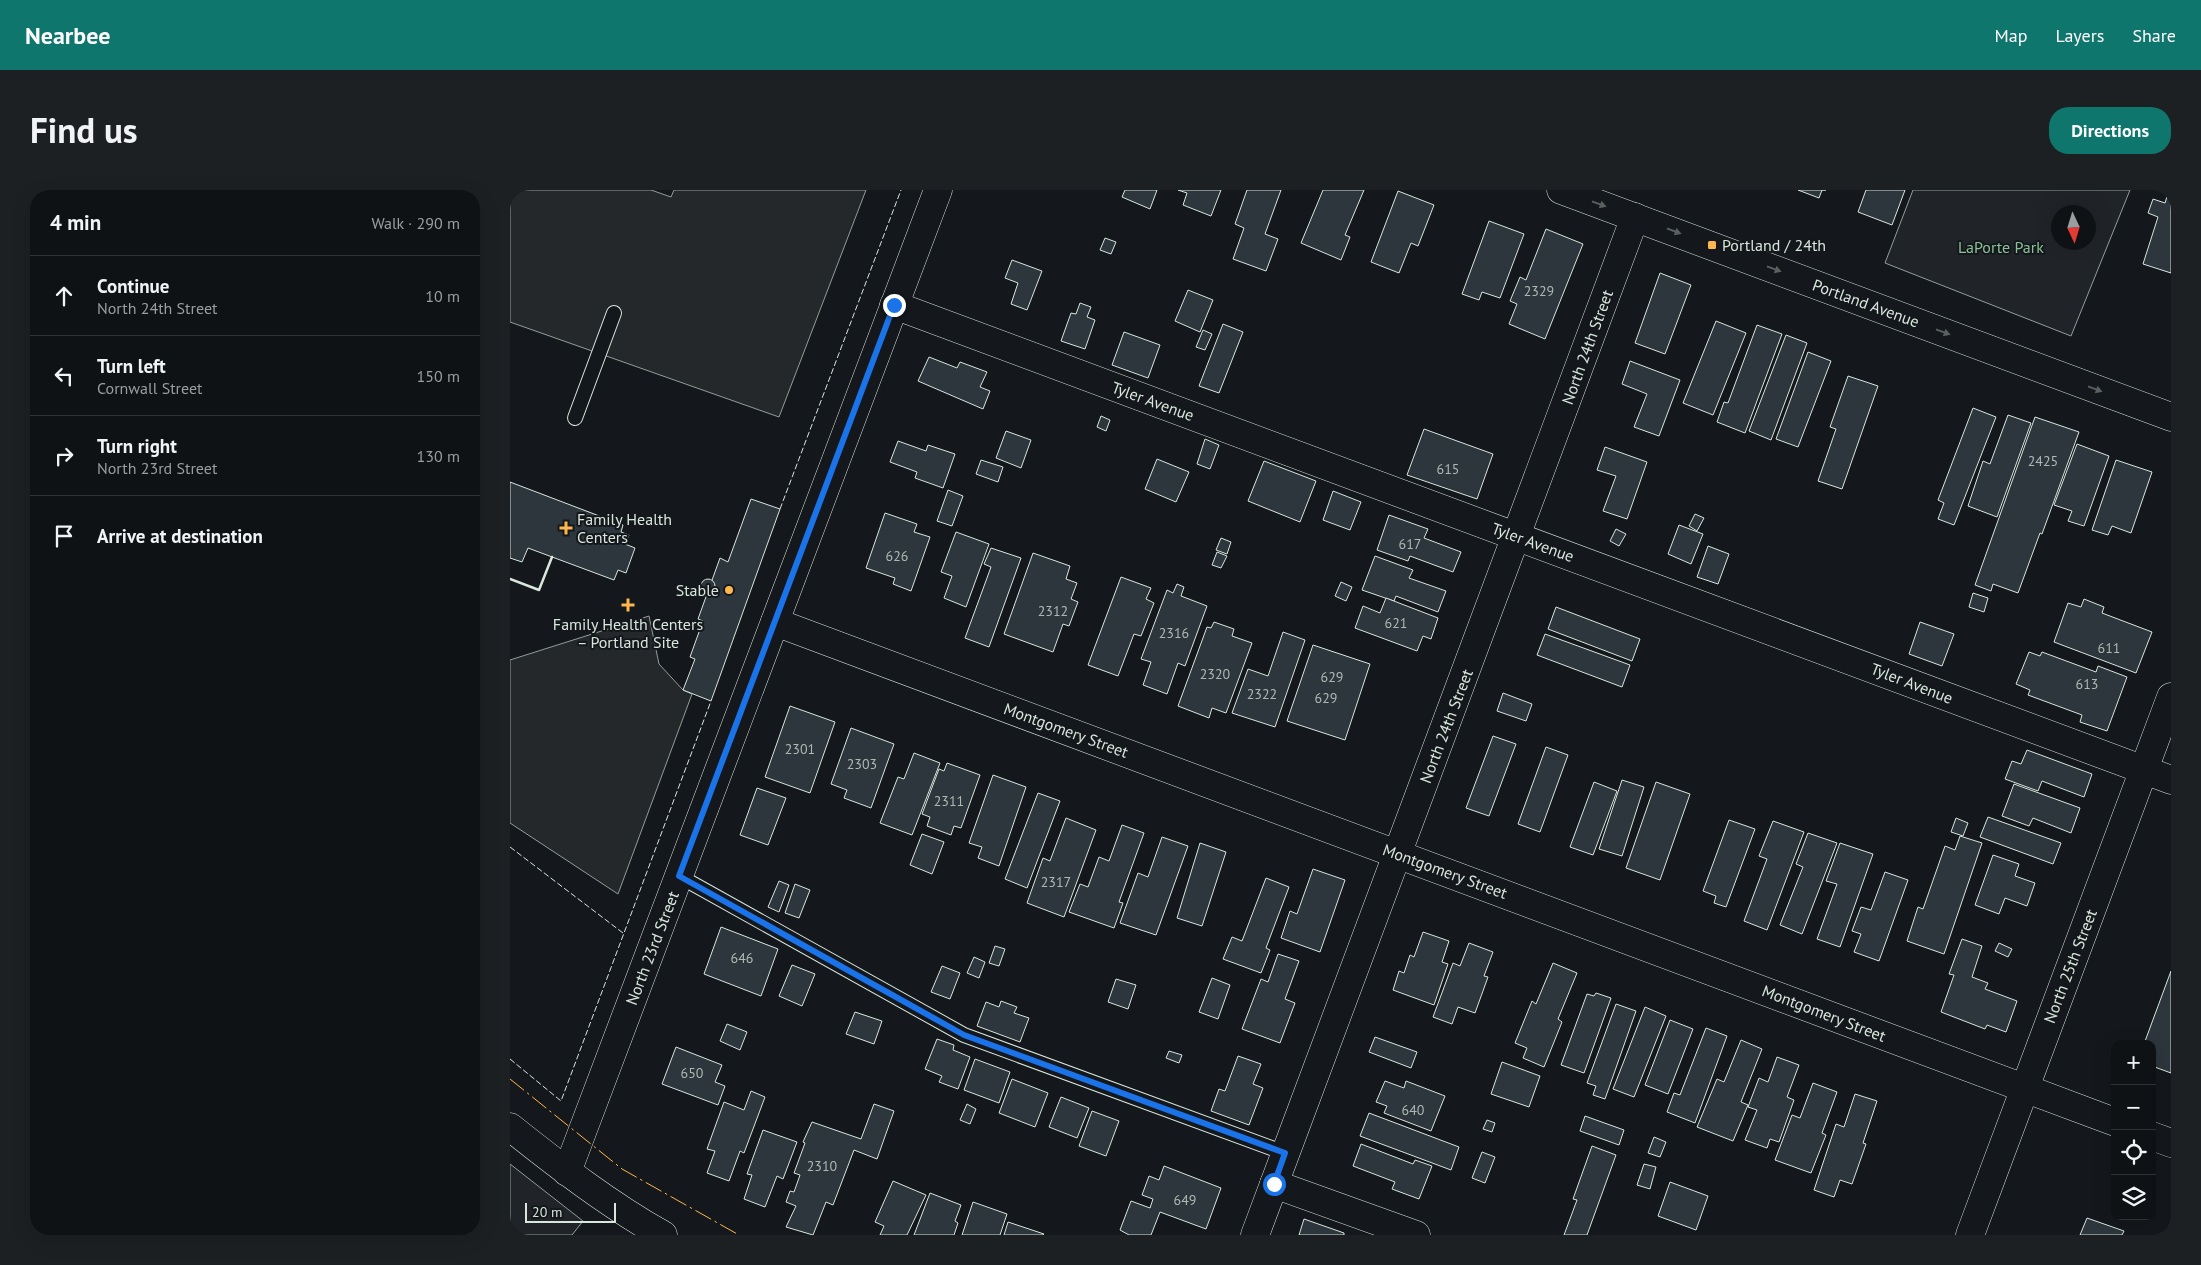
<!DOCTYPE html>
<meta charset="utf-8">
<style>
body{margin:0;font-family:"PT Sans",sans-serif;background:#1d2022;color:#f1f3f6}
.controls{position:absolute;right:15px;bottom:15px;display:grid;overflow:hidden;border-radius:10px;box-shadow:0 5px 20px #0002}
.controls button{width:45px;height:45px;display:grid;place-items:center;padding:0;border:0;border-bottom:1px solid #2f3234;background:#0f1215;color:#f1f3f6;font:25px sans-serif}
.compass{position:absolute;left:1541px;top:15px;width:45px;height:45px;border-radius:50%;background:#0f1215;box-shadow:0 5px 20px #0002;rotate:176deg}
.scale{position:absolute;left:15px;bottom:12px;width:91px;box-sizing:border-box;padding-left:5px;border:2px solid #d8e6dc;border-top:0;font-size:14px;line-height:18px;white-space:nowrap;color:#d8e6dc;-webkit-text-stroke:4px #14181c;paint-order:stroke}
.stop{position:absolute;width:15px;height:15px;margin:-11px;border:4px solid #1a73e8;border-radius:50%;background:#fff}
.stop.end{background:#1a73e8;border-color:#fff;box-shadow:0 1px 5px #0008}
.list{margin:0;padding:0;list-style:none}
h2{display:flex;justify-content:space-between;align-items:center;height:65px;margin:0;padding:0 20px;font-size:21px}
h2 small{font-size:16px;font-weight:400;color:#9b9ea0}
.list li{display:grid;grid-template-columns:32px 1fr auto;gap:15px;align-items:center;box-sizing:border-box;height:80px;padding:0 20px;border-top:1px solid #2f3234}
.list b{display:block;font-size:19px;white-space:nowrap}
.list p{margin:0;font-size:16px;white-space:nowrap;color:#9b9ea0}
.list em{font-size:16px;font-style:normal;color:#9b9ea0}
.icon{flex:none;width:28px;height:28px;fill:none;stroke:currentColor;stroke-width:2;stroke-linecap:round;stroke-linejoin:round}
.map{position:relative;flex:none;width:1661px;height:1045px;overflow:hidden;border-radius:20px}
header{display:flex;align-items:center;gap:30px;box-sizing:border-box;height:70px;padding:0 25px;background:#0f766e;color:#fff}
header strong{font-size:24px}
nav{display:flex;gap:28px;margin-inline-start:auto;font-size:18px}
.intro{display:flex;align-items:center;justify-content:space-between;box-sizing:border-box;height:120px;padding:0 30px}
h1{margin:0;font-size:35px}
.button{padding:12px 22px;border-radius:20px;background:#0f766e;color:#fff;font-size:18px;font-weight:700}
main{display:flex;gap:30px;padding:0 30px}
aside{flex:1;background:#0f1215;border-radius:20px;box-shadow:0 5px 20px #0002}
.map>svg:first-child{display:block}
.green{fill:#202428;stroke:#939e99;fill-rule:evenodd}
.parking{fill:#24282b;stroke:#939e99}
.building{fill:#2c363c;stroke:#d8e6dc}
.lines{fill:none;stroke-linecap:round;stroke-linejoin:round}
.service-casing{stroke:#d8e6dc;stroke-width:16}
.minor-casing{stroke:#d8e6dc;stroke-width:29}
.tertiary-casing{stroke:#d8e6dc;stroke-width:29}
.service{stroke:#14181c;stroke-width:14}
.minor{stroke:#14181c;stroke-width:28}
.tertiary{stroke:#14181c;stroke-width:28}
.fence{stroke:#d8e6dc;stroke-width:1;stroke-dasharray:6 2.5;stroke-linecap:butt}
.wall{stroke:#d8e6dc;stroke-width:2.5}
.power{stroke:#ffb74d;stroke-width:1;stroke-dasharray:18 4 2.5 4;stroke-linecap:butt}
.oneway{fill:#59605f}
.route{stroke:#1a73e8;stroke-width:6}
.poi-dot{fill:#ffb74d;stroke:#14181c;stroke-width:2}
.labels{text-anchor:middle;stroke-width:4;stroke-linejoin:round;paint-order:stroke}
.number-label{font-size:14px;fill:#adbab4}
.poi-label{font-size:16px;fill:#d8e6dc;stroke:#14181c;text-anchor:start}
.park-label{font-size:16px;fill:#8ac095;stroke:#14181c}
.street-label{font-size:16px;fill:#d8e6dc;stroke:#14181c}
</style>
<header>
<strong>Nearbee</strong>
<nav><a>Map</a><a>Layers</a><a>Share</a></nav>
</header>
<div class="intro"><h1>Find us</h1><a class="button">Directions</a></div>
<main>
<aside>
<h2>4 min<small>Walk · 290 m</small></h2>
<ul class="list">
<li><svg class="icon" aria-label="ahead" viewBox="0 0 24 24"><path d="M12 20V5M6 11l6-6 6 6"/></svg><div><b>Continue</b><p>North 24th Street</p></div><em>10 m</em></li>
<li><svg class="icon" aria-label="left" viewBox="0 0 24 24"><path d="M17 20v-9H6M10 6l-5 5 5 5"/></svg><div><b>Turn left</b><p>Cornwall Street</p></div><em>150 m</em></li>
<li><svg class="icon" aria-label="right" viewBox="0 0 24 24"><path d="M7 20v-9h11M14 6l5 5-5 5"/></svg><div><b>Turn right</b><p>North 23rd Street</p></div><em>130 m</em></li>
<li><svg class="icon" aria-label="arrive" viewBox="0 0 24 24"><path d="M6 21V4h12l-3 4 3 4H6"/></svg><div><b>Arrive at destination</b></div></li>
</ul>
</aside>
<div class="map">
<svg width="1661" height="1045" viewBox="0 0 1661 1045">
<rect width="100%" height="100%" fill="#14181c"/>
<g class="green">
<path d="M1403,0H1620L1561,146L1375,73ZM1548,22H1578V52H1548Z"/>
<polygon points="0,974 73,1031 62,1045 0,1045"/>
</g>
<g class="parking">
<polygon points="0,0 141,0 161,7 164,0 356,0 269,227 0,132"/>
<polygon points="139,426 149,474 173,500 182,504 108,704 0,633 0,470"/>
</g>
<g class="building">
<polygon points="615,0 647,0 640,19 612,7"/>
<polygon points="668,0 711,0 701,26 673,15 677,3"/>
<polygon points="737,0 771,0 755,44 768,49 756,81 723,69 734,38 725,34"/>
<polygon points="813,0 854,0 835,45 840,47 831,70 791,53"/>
<polygon points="1288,0 1316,0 1312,0 1309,8"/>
<polygon points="1356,0 1395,0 1382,35 1348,22"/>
<polygon points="1659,0 1661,0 1661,83 1633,74 1648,27 1638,23 1643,9 1655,13"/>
<polygon points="888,1 924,15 908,56 901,53 889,83 861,72"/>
<polygon points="979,31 1014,44 990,108 972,102 969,110 952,104"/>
<polygon points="1036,39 1073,54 1035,149 999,134 1007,114 1000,111 1010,87 1016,90"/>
<polygon points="595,48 606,52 601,64 590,60"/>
<polygon points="502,70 532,81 517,120 501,114 508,93 495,88"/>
<polygon points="1150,83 1181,95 1155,164 1125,153"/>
<polygon points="678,100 703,110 690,142 665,131"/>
<polygon points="570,113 581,117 577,127 585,130 575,159 551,151 561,123 566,124"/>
<polygon points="1206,131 1236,143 1203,225 1173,213"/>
<polygon points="713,134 733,142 709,203 689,196"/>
<polygon points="1247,135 1272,144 1235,243 1207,232 1214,212 1218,213"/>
<polygon points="693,140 702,144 695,160 686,157"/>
<polygon points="614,142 650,155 638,188 602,175"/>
<polygon points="1276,145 1297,153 1261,250 1239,241"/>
<polygon points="1298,162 1321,171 1288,257 1266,249"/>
<polygon points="419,167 447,178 450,172 477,182 470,197 480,201 473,219 408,191"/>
<polygon points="1120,171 1170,190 1149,246 1124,237 1137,204 1112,194"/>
<polygon points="1338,186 1368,196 1332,299 1308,291 1326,239 1320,237"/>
<polygon points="1463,218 1486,227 1444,335 1428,329 1434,313 1428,310"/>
<polygon points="1498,225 1521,233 1487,327 1458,316 1473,271 1480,274"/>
<polygon points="591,226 600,230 596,241 587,237"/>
<polygon points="1525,227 1569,242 1532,344 1530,343 1508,403 1483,394 1481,401 1465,395"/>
<polygon points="914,239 983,264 967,309 897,285"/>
<polygon points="496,241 521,250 511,278 486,268"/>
<polygon points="695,249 709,255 700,279 687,274"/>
<polygon points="388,251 416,261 418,255 445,264 433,298 405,288 407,282 380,272"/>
<polygon points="1567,254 1599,266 1574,336 1558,331 1562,321 1544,315"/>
<polygon points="1095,257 1137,272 1117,329 1093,321 1106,286 1087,280"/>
<polygon points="647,269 679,282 666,312 635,299"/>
<polygon points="471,270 493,277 488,292 466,284"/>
<polygon points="1606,270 1642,282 1621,343 1602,336 1598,345 1582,340"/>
<polygon points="754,271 806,291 790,332 738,311"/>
<polygon points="0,292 113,335 111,342 119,345 115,354 125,358 116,383 108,380 104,390 18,358 12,372 0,368"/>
<polygon points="438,300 453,306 442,336 427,331"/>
<polygon points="823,301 851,312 840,340 813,330"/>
<polygon points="241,309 270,319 201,511 173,500 185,469 180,467 193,431 188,429 210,368 218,372"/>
<polygon points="375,323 407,334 404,342 420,347 401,401 383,394 385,388 356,378"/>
<polygon points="1185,324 1194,328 1187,341 1179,336"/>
<polygon points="879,325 918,339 914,348 951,362 943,382 900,366 898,371 867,360"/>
<polygon points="1169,335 1193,344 1181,374 1158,364"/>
<polygon points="1106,339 1116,344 1109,356 1100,351"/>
<polygon points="446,342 479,354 456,417 434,408 442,386 431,382"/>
<polygon points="711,348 721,352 717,364 706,360"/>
<polygon points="1198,356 1219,364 1208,394 1187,387"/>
<polygon points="481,358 511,368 479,457 455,448 481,377 474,374"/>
<polygon points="707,362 717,366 711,378 702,375"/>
<polygon points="523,363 560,376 556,389 567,393 561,409 568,412 559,436 553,434 543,462 494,444"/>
<polygon points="865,366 903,380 899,388 936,401 928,422 886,406 884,411 852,400"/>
<polygon points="611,387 641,398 636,409 644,413 631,446 624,444 608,486 578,475"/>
<circle cx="198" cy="396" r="7"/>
<polygon points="831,392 842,397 836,411 825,406"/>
<polygon points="667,394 674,397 671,406 697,416 675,476 668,473 657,504 633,495 641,472 631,469 657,400 663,403"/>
<polygon points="1463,403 1478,408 1474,422 1459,417"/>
<polygon points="876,408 928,428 921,449 913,446 907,461 845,438 853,416 870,423"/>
<polygon points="1574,409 1594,417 1592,423 1642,442 1626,483 1544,452 1558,413 1571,417"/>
<polygon points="1046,417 1130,449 1122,471 1038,439"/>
<polygon points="704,432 724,439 722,446 742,453 716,523 702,518 699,528 668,516 697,437 701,438"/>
<polygon points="1410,432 1444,444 1432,476 1399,464"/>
<polygon points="773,442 795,450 765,537 722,523 738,479 758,486"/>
<polygon points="1035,444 1120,475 1112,497 1027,465"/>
<polygon points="803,455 860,474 835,550 777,531"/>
<polygon points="1519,462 1530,466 1532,462 1586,482 1588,476 1617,487 1597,541 1570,532 1572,525 1518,505 1520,500 1506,494"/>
<polygon points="993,503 1022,514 1016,531 987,521"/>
<polygon points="280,516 325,532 300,603 255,587"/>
<polygon points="341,538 384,554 361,618 334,608 337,600 321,594"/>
<polygon points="983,546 1006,554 979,626 956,618"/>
<polygon points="1036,557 1058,565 1030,642 1008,634"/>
<polygon points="1517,560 1582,584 1574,607 1532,591 1528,601 1495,589 1502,571 1511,574"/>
<polygon points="404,563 430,573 402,645 370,633 388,587 394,589"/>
<polygon points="437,573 470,585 451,638 444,636 441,645 417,636 420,627 412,624 429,579 434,581"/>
<polygon points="483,585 516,597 489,676 468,668 472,657 459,653"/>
<polygon points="1112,590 1134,597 1112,666 1089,659"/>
<polygon points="1084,592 1107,601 1083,665 1060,657"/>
<polygon points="1146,592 1180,604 1150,690 1116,678"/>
<polygon points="1504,594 1570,618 1561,643 1523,628 1519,636 1492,626"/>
<polygon points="247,598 276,608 258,655 230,645"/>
<polygon points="528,603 550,611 517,698 495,689"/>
<polygon points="1478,627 1551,653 1543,674 1470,647"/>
<polygon points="556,628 586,640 554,727 517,713 533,668 540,671"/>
<polygon points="1446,628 1458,633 1453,646 1441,642"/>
<polygon points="1219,630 1245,639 1216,717 1204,713 1206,706 1193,701"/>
<polygon points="1263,631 1294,642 1257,740 1234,731 1257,669 1249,666"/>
<polygon points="612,635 634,643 609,712 613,713 604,738 559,722 570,694 578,697 589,667 599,671"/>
<polygon points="1298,643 1327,653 1292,744 1270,735 1293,677 1286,674"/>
<polygon points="412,644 434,652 422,684 400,675"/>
<polygon points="1450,646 1472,653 1434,764 1397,751 1408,717 1413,719 1435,656 1445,660"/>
<polygon points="652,647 678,656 646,745 610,733 628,683 638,687"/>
<polygon points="690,653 716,662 692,736 667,728"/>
<polygon points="1330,653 1363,664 1330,757 1307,749 1327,694 1316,691"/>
<polygon points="1483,665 1509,674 1505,686 1525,693 1517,716 1495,708 1489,724 1465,715"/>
<polygon points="803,679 835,690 810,762 771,748 780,721 787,724"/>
<polygon points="1375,682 1398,690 1369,771 1344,762 1351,744 1342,741 1351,717 1361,720"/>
<polygon points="756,688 779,697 756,758 760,760 751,783 713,769 722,747 732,751"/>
<polygon points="269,691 279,695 269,722 258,717"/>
<polygon points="285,694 300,700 289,728 275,723"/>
<polygon points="211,737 268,759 251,806 194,784"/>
<polygon points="913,742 939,751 932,772 938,774 924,815 883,800 889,781 894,783 900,765 904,767"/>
<polygon points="1452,749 1472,756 1462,787 1478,793 1475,799 1507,811 1496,842 1477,835 1475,839 1431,822 1444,785 1439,784"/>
<polygon points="959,753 983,762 974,786 978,787 965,823 948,817 942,834 923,827 943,773 950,776"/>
<polygon points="1489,753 1502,759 1498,767 1485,761"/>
<polygon points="485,756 495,759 489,776 479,773"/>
<polygon points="768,764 789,771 775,809 785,813 770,853 732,839 751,789 758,792"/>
<polygon points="464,767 475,772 469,788 457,783"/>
<polygon points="1043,773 1067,783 1048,829 1052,832 1034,877 1013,868 1017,858 1005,853 1022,811 1026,814"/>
<polygon points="282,775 305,784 292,816 269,806"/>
<polygon points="432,776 450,783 440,809 421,802"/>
<polygon points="1661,781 1661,883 1642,876 1642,854 1634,854"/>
<polygon points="702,788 720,795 708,829 689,822"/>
<polygon points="606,789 626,795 618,819 598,812"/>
<polygon points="1086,803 1101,808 1074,883 1051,875 1077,804 1084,806"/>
<polygon points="491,811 507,817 504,823 519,828 510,852 467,836 476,812 489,817"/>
<polygon points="1106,814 1126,821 1095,909 1083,905 1086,896 1077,893"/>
<polygon points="1135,817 1156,826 1124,907 1103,899"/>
<polygon points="345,822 372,831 364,854 336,844"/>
<polygon points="1160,830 1183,839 1158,904 1135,895"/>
<polygon points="217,834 237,842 230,860 210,851"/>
<polygon points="1196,838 1217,846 1185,933 1157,922 1164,903 1170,905"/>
<polygon points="865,847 907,862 901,878 859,862"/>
<polygon points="427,849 444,855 443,860 460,867 448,899 429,892 432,886 415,879"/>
<polygon points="1231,850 1252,859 1231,912 1238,915 1223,951 1187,937 1207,889 1214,892"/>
<polygon points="166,857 212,875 205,892 215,896 208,915 152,894"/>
<polygon points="659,861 672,865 669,873 656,868"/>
<polygon points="728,866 751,874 743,894 753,898 739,935 701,921 709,899 715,901"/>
<polygon points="1267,867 1289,875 1277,907 1284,910 1269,952 1260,949 1257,958 1235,950 1247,920 1238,917 1249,888 1258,892"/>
<polygon points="465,869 500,882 489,913 454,900"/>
<polygon points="992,872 1030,886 1019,917 981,904"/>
<polygon points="502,889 538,903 525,937 489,923"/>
<polygon points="875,891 894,898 896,891 935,906 921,941 874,923 877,916 866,912"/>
<polygon points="1303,893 1327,902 1312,943 1316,945 1301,983 1265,970 1282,925 1290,928"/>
<polygon points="241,901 255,907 234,963 230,961 219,991 197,983 205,961 197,959 214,912 234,920"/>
<polygon points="1345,904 1367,911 1353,953 1356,954 1342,994 1330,990 1324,1007 1304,1000 1326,934 1334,937"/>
<polygon points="551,907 579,918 567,948 539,937"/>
<polygon points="364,914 384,921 367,969 344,960 323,1015 316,1012 303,1045 276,1037 286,1016 276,1012 280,1001 284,1002 290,985 284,983 295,953 293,952 302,932 351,949"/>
<polygon points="457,914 466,919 460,934 450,930"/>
<polygon points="582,921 609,931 596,966 569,956"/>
<polygon points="859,923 949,957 941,980 850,946"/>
<polygon points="1075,926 1114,940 1109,955 1070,941"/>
<polygon points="977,930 985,933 982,942 973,939"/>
<polygon points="253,940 287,952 273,989 267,986 255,1017 234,1009 242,985 237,984"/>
<polygon points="1144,947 1156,952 1150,967 1138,963"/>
<polygon points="851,954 903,974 905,970 922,976 909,1009 882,999 885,992 843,976"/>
<polygon points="1082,956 1106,965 1077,1045 1054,1045 1067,1010 1063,1009"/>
<polygon points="972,962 985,967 975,993 962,988"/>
<polygon points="1134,974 1146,977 1140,999 1127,995"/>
<polygon points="654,976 711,998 696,1039 650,1022 641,1045 619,1045 610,1040 621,1011 640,1018 643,1009 632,1005 639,986 649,990"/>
<polygon points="383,991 416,1005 397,1045 370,1045 374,1036 365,1032"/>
<polygon points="1160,992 1198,1006 1186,1040 1148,1026"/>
<polygon points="420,1003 451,1015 445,1031 448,1033 444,1045 404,1045"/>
<polygon points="463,1012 497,1024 490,1045 452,1045"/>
<polygon points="1577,1028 1614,1041 1612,1045 1570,1045"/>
<polygon points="794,1029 834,1043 834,1045 789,1045"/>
<polygon points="498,1032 534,1044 533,1045 494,1045"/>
</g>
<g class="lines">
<defs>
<g id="service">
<polyline points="65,228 104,123"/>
<polyline points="169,686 454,845 775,963"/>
</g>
<g id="minor">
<polyline points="384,115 1661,590"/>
<path d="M0,937C49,976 98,1014 153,1045"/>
<polyline points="57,982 428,0"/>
<polyline points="764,994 906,1045"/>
<polyline points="745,1045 1125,27"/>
<polyline points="1460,1045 1661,507"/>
</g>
<g id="tertiary">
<polyline points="1051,0 1661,227"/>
<polyline points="265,432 1605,932"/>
<polyline points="1642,946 1661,953"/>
</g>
</defs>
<use href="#service" class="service-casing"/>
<use href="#minor" class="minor-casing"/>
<use href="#tertiary" class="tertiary-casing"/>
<use href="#service" class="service"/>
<use href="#minor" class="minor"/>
<use href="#tertiary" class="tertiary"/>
<g class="fence">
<polyline points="270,319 391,0"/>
<polyline points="0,657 113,743"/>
<polyline points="0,869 51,911 201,511"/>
</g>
<polyline class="wall" points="0,389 29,400 42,367"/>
<polyline class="power" points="0,889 112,979 229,1045"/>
</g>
<defs><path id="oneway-solid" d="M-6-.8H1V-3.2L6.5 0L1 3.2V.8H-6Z" transform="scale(1.25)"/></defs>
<g class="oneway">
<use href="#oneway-solid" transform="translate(1089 14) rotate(20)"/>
<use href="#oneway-solid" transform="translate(1164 41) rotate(21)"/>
<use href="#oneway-solid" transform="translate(1264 79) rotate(20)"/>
<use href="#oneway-solid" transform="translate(1433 142) rotate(20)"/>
<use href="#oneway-solid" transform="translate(1585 199) rotate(20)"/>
</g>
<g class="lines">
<polyline class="route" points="384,115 169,686 454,845 775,963 764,994"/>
</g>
<g class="poi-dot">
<rect x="1197" y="50" width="10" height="10" rx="2.5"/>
<path d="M53.5 330.5h5v5h5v5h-5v5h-5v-5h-5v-5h5z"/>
<circle cx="219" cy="400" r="5"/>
<path d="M115.5 407.5h5v5h5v5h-5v5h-5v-5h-5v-5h5z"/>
</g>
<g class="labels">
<g class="number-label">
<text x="1029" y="106">2329</text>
<text x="1533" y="276">2425</text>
<text x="938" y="284">615</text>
<text x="900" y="359">617</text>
<text x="387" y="371">626</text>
<text x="543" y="426">2312</text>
<text x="886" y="438">621</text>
<text x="664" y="448">2316</text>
<text x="1599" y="463">611</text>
<text x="705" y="489">2320</text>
<text x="822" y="492">629</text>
<text x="1577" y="499">613</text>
<text x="752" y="509">2322</text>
<text x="816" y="513">629</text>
<text x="290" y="564">2301</text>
<text x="352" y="579">2303</text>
<text x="439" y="616">2311</text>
<text x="546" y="697">2317</text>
<text x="232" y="773">646</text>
<text x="182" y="888">650</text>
<text x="903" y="925">640</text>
<text x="312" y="981">2310</text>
<text x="675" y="1015">649</text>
</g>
<g class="poi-label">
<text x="1212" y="61">Portland / 24th</text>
<text x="67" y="335">Family Health<tspan x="67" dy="18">Centers</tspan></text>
<text x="209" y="406" text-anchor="end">Stable</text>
<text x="118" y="440" text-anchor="middle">Family Health Centers<tspan x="118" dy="18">– Portland Site</tspan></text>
</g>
<g class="park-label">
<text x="1491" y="63">LaPorte Park</text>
</g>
<g class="street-label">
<text transform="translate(1356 113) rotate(20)" y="6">Portland Avenue</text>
<text transform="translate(1077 157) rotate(-70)" y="6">North 24th Street</text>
<text transform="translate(643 211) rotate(20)" y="6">Tyler Avenue</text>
<text transform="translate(1023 352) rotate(20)" y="6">Tyler Avenue</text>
<text transform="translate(1402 493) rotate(21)" y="6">Tyler Avenue</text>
<text transform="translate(936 536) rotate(-69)" y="6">North 24th Street</text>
<text transform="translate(556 540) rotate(20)" y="6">Montgomery Street</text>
<text transform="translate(935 681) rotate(20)" y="6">Montgomery Street</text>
<text transform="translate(142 758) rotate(-69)" y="6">North 23rd Street</text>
<text transform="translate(1560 776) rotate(-69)" y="6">North 25th Street</text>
<text transform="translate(1314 823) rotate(21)" y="6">Montgomery Street</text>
</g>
</g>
</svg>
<div class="controls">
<button>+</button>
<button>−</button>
<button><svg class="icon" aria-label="locate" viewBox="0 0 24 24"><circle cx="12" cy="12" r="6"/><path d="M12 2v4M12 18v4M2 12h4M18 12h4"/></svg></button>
<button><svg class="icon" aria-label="layers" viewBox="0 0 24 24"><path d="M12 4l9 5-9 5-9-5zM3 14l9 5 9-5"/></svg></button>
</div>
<svg class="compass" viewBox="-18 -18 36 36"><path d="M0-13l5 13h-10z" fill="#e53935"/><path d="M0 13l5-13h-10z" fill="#9b9ea0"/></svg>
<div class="scale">20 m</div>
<div class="stop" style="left:764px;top:994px"></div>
<div class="stop end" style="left:384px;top:115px"></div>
</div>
</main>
